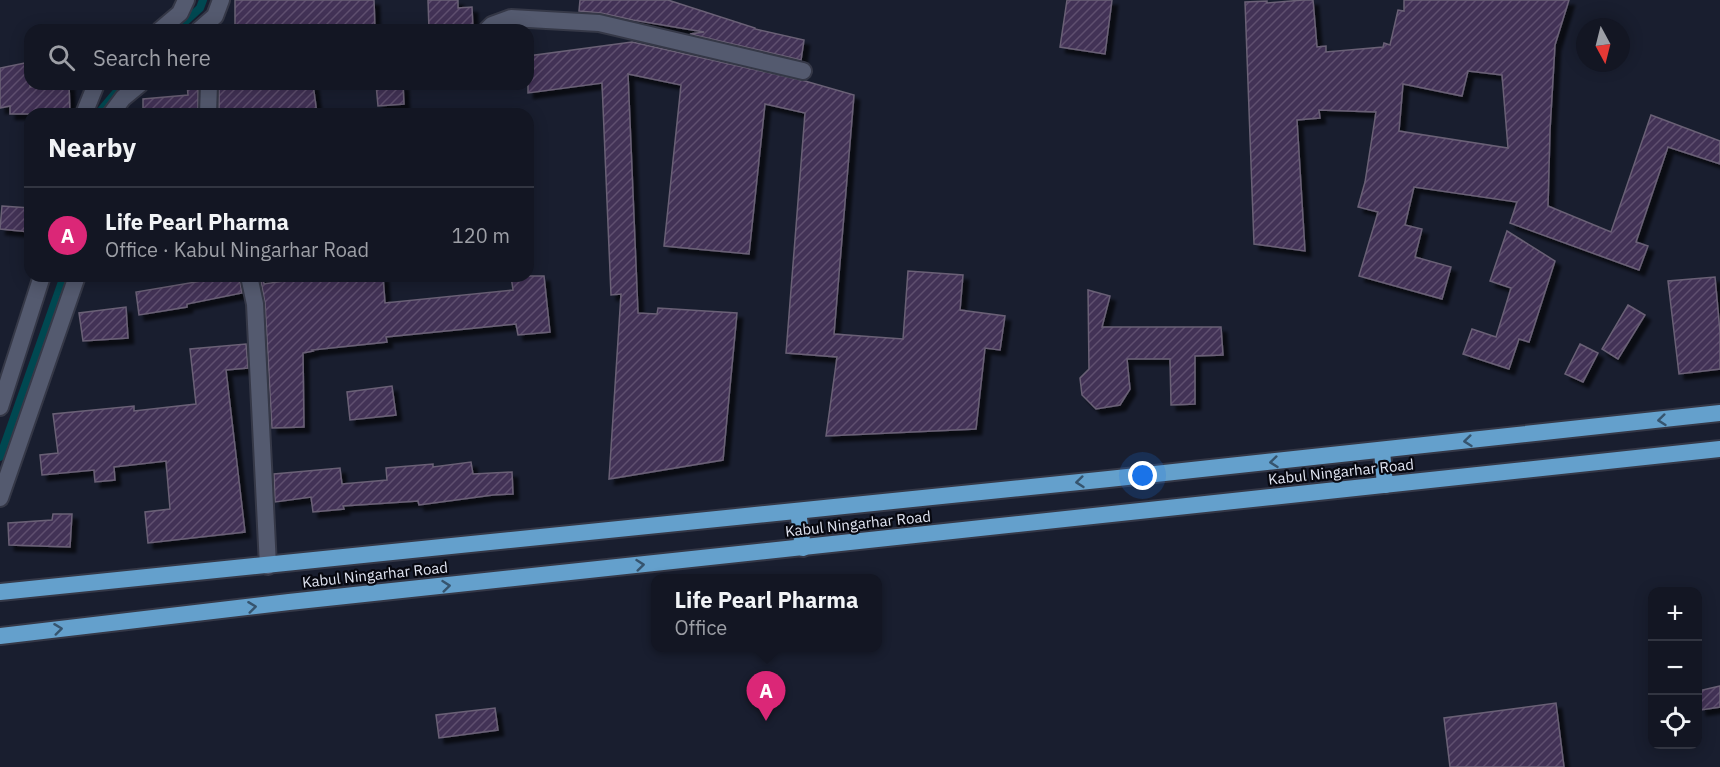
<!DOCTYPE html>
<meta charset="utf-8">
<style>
body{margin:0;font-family:"IBM Plex Sans",sans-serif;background:#1c1f2b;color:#f1f3f6}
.controls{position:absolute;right:18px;bottom:18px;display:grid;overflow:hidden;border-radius:12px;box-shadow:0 3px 15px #0003}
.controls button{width:54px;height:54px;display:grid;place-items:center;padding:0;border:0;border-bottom:2px solid #323541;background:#131623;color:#f1f3f6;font:30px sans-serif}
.compass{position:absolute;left:1576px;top:18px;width:54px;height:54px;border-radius:50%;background:#131623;box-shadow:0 3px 15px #0003;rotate:173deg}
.you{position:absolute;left:1143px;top:476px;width:21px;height:21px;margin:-15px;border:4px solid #fff;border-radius:50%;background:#1a73e8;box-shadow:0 0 0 9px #1a73e833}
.badge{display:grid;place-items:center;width:39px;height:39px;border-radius:50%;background:#db2777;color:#fff;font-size:20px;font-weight:700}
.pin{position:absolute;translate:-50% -50px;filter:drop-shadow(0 2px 3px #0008)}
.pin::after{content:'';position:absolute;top:32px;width:21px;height:18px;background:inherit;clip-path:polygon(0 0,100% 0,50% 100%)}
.popup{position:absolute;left:651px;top:574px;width:231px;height:78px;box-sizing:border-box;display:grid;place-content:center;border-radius:12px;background:#131623;filter:drop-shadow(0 2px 4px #0005);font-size:20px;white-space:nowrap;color:#9d9fa6}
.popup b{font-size:22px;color:#f1f3f6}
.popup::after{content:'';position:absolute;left:50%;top:100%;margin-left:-12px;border:12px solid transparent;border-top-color:#131623}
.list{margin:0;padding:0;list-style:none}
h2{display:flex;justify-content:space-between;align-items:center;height:78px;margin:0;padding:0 24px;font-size:26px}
h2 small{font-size:20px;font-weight:400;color:#9d9fa6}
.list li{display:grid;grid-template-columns:39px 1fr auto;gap:18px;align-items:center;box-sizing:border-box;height:96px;padding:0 24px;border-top:2px solid #323541}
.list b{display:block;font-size:22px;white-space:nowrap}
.list p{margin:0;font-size:20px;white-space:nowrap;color:#9d9fa6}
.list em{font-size:20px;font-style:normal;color:#9d9fa6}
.icon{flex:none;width:33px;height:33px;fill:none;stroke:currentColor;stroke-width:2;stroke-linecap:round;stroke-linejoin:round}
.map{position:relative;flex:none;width:1720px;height:767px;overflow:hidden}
.search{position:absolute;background:#131623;box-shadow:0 3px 15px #0003;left:24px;top:24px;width:510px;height:66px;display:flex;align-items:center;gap:15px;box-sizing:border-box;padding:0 21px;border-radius:18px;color:#9d9fa6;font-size:22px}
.panel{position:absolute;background:#131623;box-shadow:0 3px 15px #0003;left:24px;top:108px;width:510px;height:174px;border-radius:18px}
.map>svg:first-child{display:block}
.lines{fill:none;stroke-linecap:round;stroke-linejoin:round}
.stream{stroke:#004851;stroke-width:8}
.building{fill:url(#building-hatch);stroke:#6a6176;stroke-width:1.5;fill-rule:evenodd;filter:url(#shadow)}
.minor-casing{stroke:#353847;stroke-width:20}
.trunk-casing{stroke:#353847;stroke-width:20}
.minor{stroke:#545a6f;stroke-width:16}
.trunk{stroke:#64a0cc;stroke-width:16}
.oneway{stroke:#36546e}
.labels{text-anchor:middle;stroke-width:4.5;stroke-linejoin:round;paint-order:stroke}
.street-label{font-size:15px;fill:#e0e4f1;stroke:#070810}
</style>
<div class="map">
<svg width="1720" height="767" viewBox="0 0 1720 767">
<defs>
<pattern id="building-hatch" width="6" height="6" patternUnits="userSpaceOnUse" patternTransform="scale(1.5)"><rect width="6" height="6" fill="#433256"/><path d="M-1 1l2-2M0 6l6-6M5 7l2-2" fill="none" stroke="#5e506f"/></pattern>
<filter id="shadow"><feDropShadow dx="5.5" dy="5.5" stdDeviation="1.5" flood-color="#0009"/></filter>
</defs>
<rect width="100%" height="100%" fill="#191e2f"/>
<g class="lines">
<g class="stream">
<polyline points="176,30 200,8 203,0"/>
<polyline points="101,114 101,110 123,84"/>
<polyline points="0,457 64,276"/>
</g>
</g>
<g class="building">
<polygon points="235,0 374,0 375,30 235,30"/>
<polygon points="428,0 458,0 458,8 472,7 473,30 429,30"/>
<polygon points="580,0 668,0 755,28 755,29 804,40 801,60 690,34 704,32 633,20 601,13 579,11"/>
<polygon points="1067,0 1112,0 1105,54 1060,47"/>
<path d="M1303,0H1313L1317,47L1326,46V52L1383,47L1384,43L1390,45L1398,10L1404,11V0H1569L1555,45L1550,130L1548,206L1611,232L1651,115L1720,141V164L1668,147L1636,242L1648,246L1639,270L1510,223L1517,202L1414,187L1405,225L1422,229L1415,257L1451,267L1442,299L1359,276L1378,212L1358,207L1365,182L1376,112L1319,110L1320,118L1297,120L1305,251L1254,244L1245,2L1267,1V3ZM1468,71L1502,75L1508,148L1399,131L1403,84L1462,96Z"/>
<polygon points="632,42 805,81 854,95 834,334 903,339 908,271 963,275 960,310 1005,316 1000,350 985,348 976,429 826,436 837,357 786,353 805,113 765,104 749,254 664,246 681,85 628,74 638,313 657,314 658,308 737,313 723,460 609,479 621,294 611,295 602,83 528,93 528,56"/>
<polygon points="30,62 30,87 69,84 70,114 10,114 10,106 0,108 0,68"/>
<polygon points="187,84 198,84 198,114 143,114 143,99 188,95"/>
<polygon points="219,84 313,84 317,114 219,114"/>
<polygon points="376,84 403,84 404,104 378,106"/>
<polygon points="2,206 30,208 30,232 0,229"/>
<polygon points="1507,231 1555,261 1529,342 1519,339 1509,369 1463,354 1472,329 1496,337 1511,288 1490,281"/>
<polygon points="231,276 239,276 242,293 187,304 187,307 139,315 136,292"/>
<polygon points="260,276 262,276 264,284 292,280 291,276 383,276 385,303 513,290 511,276 544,276 550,332 518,335 516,324 386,337 387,342 312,350 313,351 303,353 304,427 272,428 265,303"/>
<polygon points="1715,277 1720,332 1720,369 1679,374 1668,281"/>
<polygon points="1088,290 1110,296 1102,327 1221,327 1223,355 1195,356 1195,404 1171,405 1170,359 1127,359 1130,389 1120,405 1096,409 1082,395 1080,378 1089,369"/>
<polygon points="1628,305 1645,315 1618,359 1602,349"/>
<polygon points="126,307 128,338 83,341 79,313"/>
<polygon points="246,344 248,368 226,370 245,532 148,543 145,512 170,509 166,461 114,467 115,480 95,482 94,470 42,475 40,455 58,453 53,414 134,406 134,411 196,404 190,349"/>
<polygon points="1580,344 1598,353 1583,382 1565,374"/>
<polygon points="392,386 396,415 350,420 347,392"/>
<polygon points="471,462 473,474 512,472 513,494 493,495 419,505 418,501 343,506 344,509 313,512 311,497 275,502 274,474 340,468 342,484 387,480 386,468 433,464 433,467"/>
<polygon points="53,514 72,514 70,547 9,545 8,523 52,520"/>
<polygon points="1720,686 1720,707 1701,710 1698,691"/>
<polygon points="1556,703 1564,767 1450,767 1444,718"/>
<polygon points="495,708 498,730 439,738 436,715"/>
</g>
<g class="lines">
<defs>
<g id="minor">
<polyline points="160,30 180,13 186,0"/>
<polyline points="199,30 215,16 221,0"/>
<polyline points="487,30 492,25 511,18 599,23 803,71"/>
<polyline points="84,114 96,84"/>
<polyline points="111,114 123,98 140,84"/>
<polyline points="208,114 209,84"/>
<polyline points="249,276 255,304 268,566"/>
<polyline points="0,407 42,276"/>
<polyline points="0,498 77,276"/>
</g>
<g id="trunk">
<polyline points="1382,451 1385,485"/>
<polyline points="798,511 803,548"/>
<path d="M0,592C574,536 1147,476 1720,413"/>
<polyline points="0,636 289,602 1720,449"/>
</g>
</defs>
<use href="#minor" class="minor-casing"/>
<use href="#trunk" class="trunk-casing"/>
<use href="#minor" class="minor"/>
<use href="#trunk" class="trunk"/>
</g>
<defs><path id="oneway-chevron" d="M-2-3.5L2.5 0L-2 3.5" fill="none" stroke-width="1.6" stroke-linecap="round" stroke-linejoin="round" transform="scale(1.5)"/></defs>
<g class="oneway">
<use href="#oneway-chevron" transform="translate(1662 420) rotate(174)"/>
<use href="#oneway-chevron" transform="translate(1468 441) rotate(174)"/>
<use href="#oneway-chevron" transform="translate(1274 462) rotate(174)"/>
<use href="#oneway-chevron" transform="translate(1080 482) rotate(174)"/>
<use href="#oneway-chevron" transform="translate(640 565) rotate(-6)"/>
<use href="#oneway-chevron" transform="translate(446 586) rotate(-6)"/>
<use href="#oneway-chevron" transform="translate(252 607) rotate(-7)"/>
<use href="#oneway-chevron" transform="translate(58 629) rotate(-7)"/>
</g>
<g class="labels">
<g class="street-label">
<text transform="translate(1341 472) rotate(-6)" y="5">Kabul Ningarhar Road</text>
<text transform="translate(858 524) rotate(-6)" y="5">Kabul Ningarhar Road</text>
<text transform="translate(375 575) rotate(-6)" y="5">Kabul Ningarhar Road</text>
</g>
</g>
</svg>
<div class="controls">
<button>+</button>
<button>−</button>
<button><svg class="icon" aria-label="locate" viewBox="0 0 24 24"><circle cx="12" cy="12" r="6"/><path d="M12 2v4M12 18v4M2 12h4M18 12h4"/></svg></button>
</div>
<svg class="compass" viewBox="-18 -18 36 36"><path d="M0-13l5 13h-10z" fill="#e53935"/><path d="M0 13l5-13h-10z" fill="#9d9fa6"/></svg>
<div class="you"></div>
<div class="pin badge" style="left:766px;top:721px">A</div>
<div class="popup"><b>Life Pearl Pharma</b>Office</div>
<div class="search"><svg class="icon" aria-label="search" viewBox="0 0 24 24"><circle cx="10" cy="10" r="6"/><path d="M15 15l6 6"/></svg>Search here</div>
<section class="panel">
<h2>Nearby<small></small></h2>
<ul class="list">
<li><span class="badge">A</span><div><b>Life Pearl Pharma</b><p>Office · Kabul Ningarhar Road</p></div><em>120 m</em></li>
</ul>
</section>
</div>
